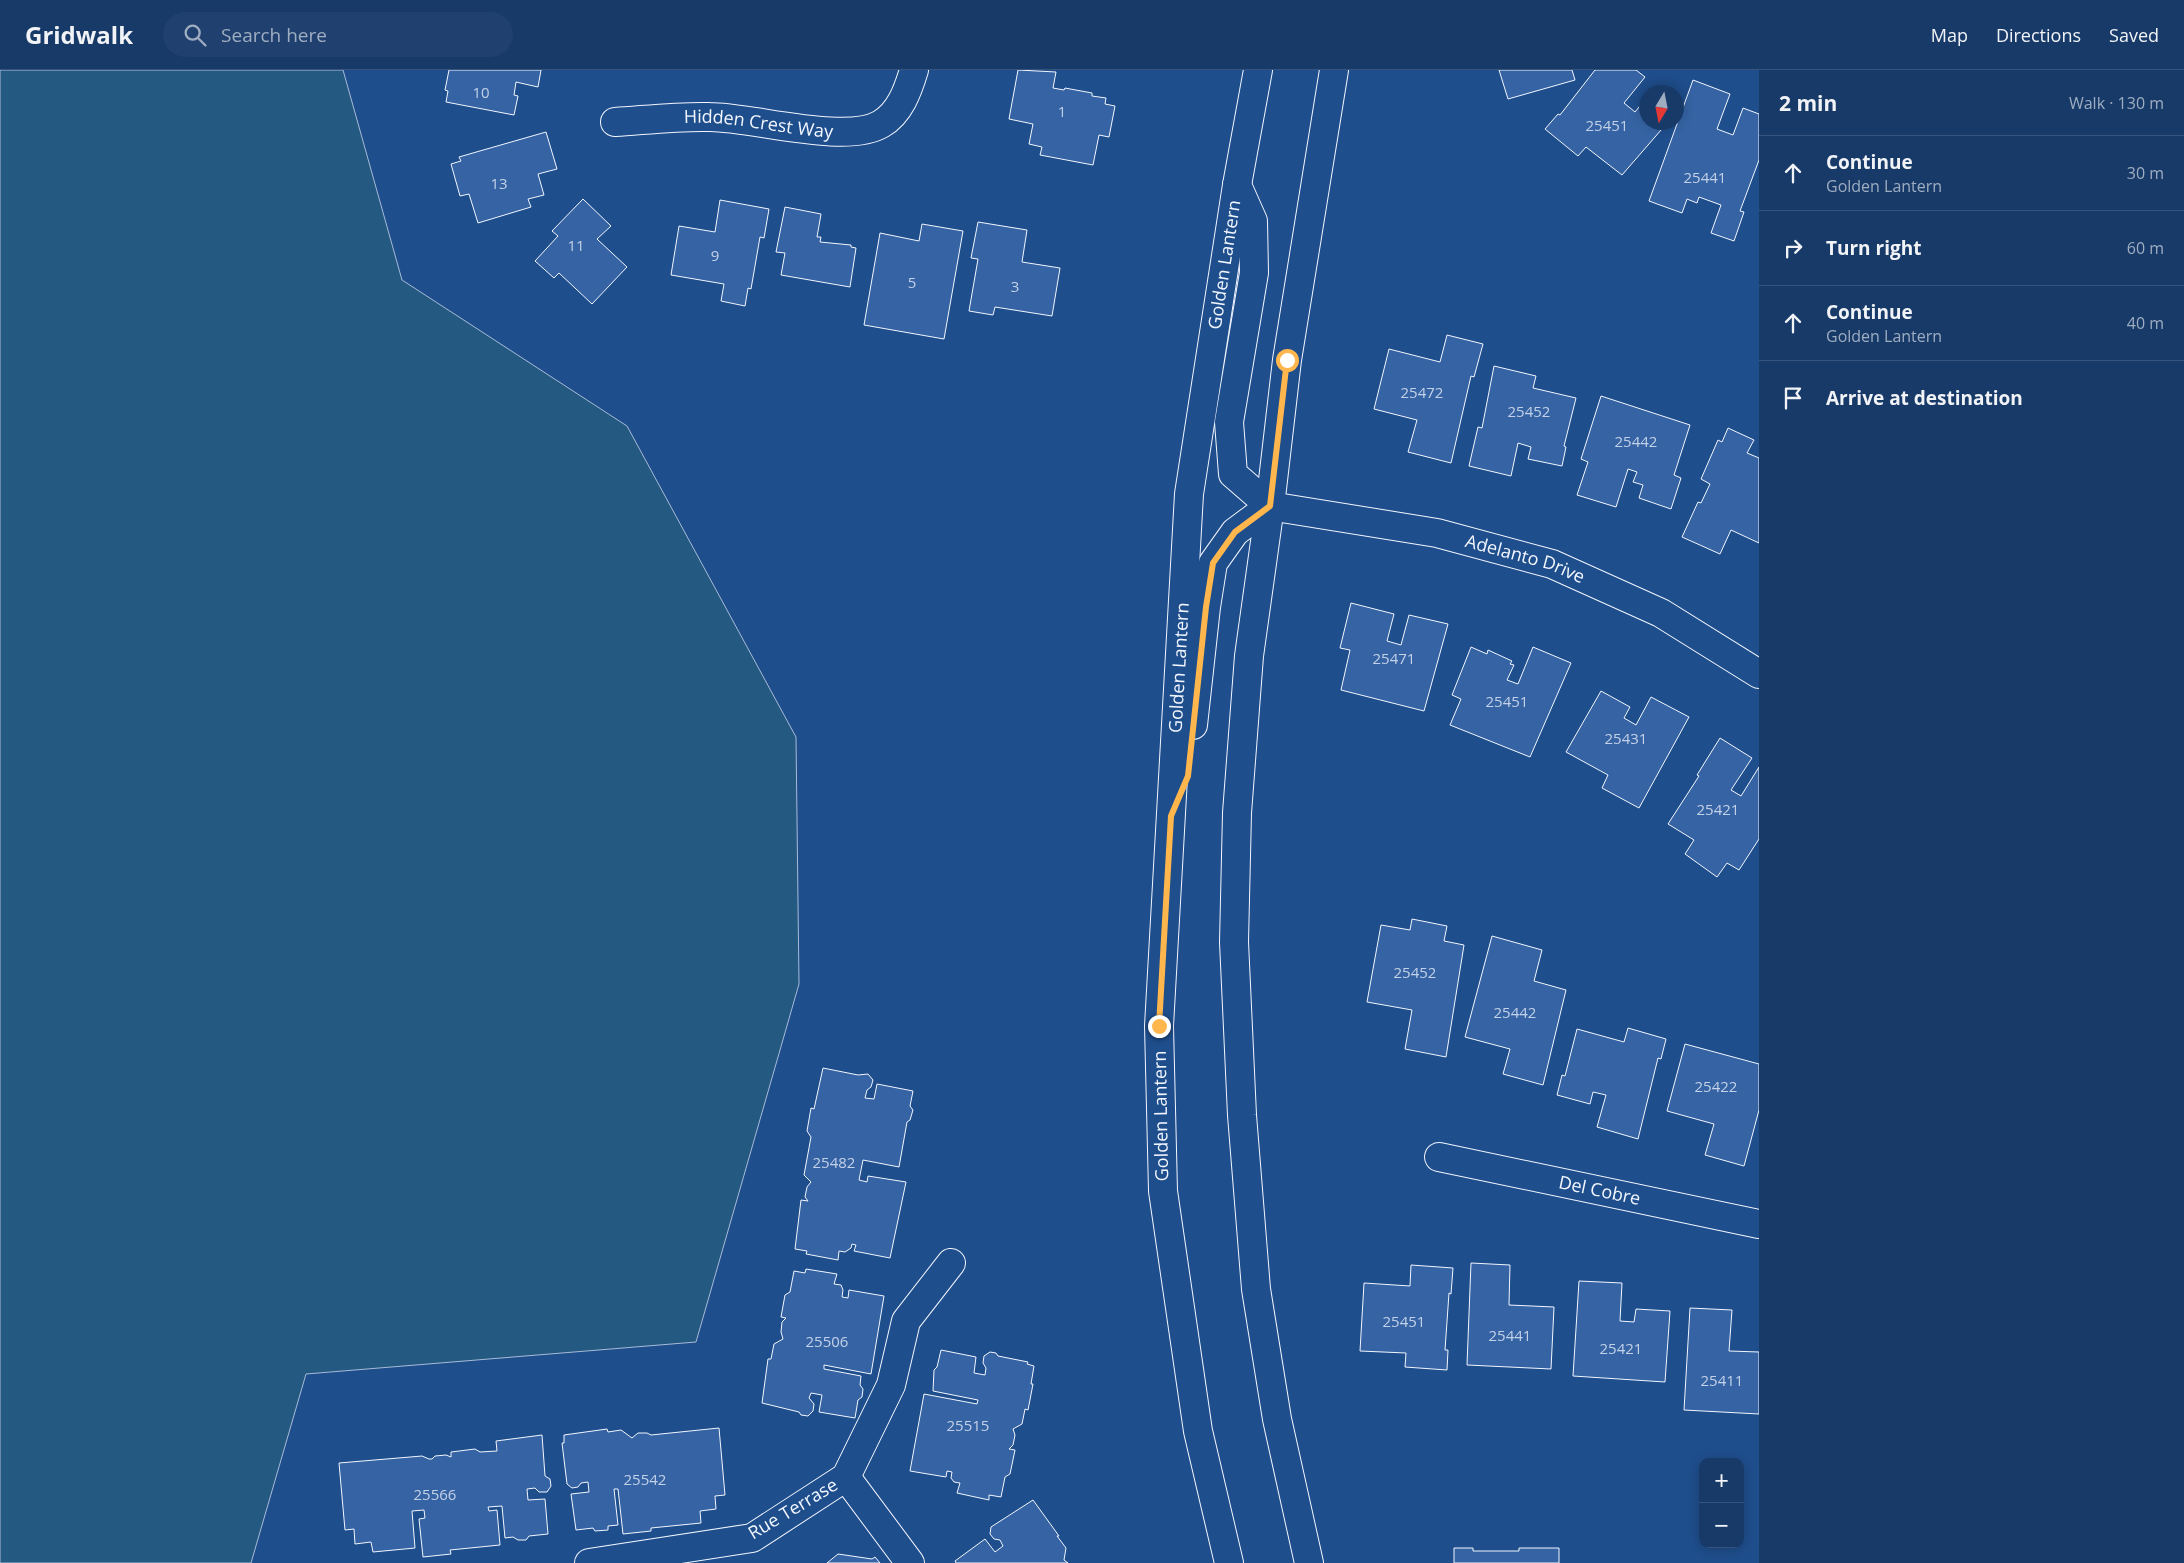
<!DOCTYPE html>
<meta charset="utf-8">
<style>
body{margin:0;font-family:"Open Sans",sans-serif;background:#20416f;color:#f1f3f6}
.controls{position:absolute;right:15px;bottom:15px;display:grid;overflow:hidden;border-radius:10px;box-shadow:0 2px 12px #0003}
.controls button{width:45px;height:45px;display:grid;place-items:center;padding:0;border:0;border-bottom:1px solid #36547d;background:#173a69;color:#f1f3f6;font:25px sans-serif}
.compass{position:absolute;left:1639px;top:15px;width:45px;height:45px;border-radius:50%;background:#173a69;box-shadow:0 2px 12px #0003;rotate:190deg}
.stop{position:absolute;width:15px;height:15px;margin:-11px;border:4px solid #ffb74d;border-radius:50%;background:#fff}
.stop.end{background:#ffb74d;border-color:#fff;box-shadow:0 1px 5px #0008}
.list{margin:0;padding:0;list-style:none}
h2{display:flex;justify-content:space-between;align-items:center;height:65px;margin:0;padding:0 20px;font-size:21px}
h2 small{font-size:16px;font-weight:400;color:#9eadc0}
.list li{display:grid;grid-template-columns:32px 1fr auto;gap:15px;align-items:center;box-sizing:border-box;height:75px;padding:0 20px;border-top:1px solid #36547d}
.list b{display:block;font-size:19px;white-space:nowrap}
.list p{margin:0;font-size:16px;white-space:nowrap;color:#9eadc0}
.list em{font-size:16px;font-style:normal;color:#9eadc0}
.icon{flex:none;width:28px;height:28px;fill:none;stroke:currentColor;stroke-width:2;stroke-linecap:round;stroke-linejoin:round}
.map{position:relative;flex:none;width:1759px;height:1493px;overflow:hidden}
header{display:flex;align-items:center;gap:30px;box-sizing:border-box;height:70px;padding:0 25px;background:#173a69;border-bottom:1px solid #36547d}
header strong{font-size:24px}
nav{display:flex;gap:28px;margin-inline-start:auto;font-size:18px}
.search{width:350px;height:45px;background:#20416f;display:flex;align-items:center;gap:12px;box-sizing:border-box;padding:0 18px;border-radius:28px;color:#9eadc0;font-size:19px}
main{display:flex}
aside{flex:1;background:#173a69}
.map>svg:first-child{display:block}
.green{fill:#245a82;stroke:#a8bbd7}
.building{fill:#3563a3;stroke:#f2f6ff}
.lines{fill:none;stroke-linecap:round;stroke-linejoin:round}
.minor-casing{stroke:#f2f6ff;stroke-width:30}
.tertiary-casing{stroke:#f2f6ff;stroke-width:30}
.primary-casing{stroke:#f2f6ff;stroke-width:30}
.minor{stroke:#1f4e8c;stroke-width:28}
.tertiary{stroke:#1f4e8c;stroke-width:28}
.primary{stroke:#1f4e8c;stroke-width:28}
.route{stroke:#ffb74d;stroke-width:6}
.labels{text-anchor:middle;stroke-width:4;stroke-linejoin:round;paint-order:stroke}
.number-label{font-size:15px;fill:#c3d1e8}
.street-label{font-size:18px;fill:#f2f6ff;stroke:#1f4e8c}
</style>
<header>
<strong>Gridwalk</strong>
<div class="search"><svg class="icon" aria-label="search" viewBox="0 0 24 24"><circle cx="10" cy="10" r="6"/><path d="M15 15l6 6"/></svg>Search here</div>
<nav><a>Map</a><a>Directions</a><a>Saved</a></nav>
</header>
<main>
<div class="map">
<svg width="1759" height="1493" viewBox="0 0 1759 1493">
<rect width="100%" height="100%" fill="#1f4e8c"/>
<polygon class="green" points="0,0 343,0 402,210 627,356 796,667 799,914 696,1272 306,1304 251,1493 0,1493"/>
<g class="building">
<polygon points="449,0 541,0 538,17 516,12 514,25 518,26 514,45 446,32 448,21 445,20"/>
<polygon points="1018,0 1056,2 1053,18 1064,20 1065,18 1092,23 1092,26 1106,28 1105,34 1115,36 1109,67 1099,65 1093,95 1040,85 1042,77 1029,74 1033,54 1009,49"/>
<polygon points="1499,0 1572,0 1575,10 1508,29"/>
<polygon points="1595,0 1636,0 1645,7 1624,33 1635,42 1643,32 1646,34 1646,52 1668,52 1622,105 1586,77 1578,86 1545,59 1558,44 1560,45"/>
<polygon points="1693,10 1730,24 1717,59 1733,65 1743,38 1759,44 1759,90 1740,141 1744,142 1734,171 1711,163 1721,135 1699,127 1697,133 1687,129 1682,143 1649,131"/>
<polygon points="546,62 557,99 538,104 544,125 528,129 531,137 478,153 469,124 460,126 451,94 461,91 459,87"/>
<polygon points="583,129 611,156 597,169 627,197 592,234 559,203 554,208 535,191 558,166 552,161"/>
<polygon points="720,130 769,139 764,168 760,167 751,219 748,218 745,236 721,231 724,214 671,205 679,156 715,162"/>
<polygon points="785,137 821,144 817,167 821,167 820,172 851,175 851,177 856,178 850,217 781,205 785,183 776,182"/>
<polygon points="978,152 1027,160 1022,192 1060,198 1052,246 995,237 993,245 969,241 978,189 971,188"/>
<polygon points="922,154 963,161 944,269 864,255 880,163 919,171"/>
<polygon points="1447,265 1483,274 1474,307 1471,306 1451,393 1408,382 1417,350 1374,339 1389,279 1440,292"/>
<polygon points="1494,296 1536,306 1533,318 1576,328 1564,376 1566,377 1562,396 1528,389 1531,377 1518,373 1511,406 1469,396 1478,357 1482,358"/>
<polygon points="1601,326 1690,355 1674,405 1681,408 1671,439 1639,428 1643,415 1633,412 1637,402 1628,399 1616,437 1577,425 1588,392 1581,389"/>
<polygon points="1728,358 1754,370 1747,383 1759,388 1759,473 1731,460 1720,484 1682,467 1698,432 1701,433 1710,414 1701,409 1718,370 1722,372"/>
<polygon points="1351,533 1394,544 1387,571 1401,575 1409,545 1448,554 1424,641 1341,620 1350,580 1340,578"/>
<polygon points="1471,577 1487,584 1488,580 1512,591 1510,594 1514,595 1507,610 1518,614 1533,577 1571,593 1530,687 1450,655 1461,629 1452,625"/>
<polygon points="1601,621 1630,637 1624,648 1636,655 1651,627 1689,647 1639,738 1602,718 1608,705 1566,682"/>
<polygon points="1720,668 1752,688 1731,720 1741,726 1759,697 1759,769 1739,800 1727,793 1717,807 1685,784 1694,770 1668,754 1699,706 1697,705"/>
<polygon points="1412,849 1447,856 1444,871 1464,875 1446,987 1405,979 1412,940 1367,932 1381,855 1410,860"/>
<polygon points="1492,866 1542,880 1534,911 1566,920 1543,1015 1503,1004 1510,979 1465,967"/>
<polygon points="1628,958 1666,969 1661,989 1658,988 1638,1069 1597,1057 1606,1025 1593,1022 1590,1034 1557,1025 1562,1005 1565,1006 1577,959 1624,972"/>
<polygon points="1685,974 1759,994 1759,1040 1744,1096 1705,1085 1714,1054 1667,1041"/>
<polygon points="823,998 858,1005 868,1004 873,1010 871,1017 867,1020 865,1028 874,1029 877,1014 913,1021 910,1036 913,1040 910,1050 907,1052 899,1097 863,1090 859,1110 867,1112 868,1106 906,1112 890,1188 854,1181 856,1175 852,1174 851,1178 845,1182 839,1181 838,1190 806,1184 807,1181 795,1179 801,1130 808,1131 805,1127 807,1117 811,1112 804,1105 811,1067 807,1061 811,1038 814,1039"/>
<polygon points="1471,1193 1510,1195 1509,1235 1554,1237 1551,1299 1467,1295"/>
<polygon points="1411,1195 1453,1198 1451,1224 1449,1223 1445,1280 1448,1280 1447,1300 1405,1297 1406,1283 1360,1281 1364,1213 1410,1216"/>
<polygon points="806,1199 837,1204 834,1214 841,1215 843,1220 842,1227 848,1228 849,1220 884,1226 871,1304 824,1295 824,1299 861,1306 860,1315 863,1319 862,1327 858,1330 855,1348 819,1342 822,1325 811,1323 809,1328 814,1334 813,1341 808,1346 801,1345 799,1342 762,1333 768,1289 771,1289 774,1274 783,1269 781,1262 782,1252 786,1248 781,1247 785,1225 790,1222 794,1201 805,1203"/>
<polygon points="1579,1211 1622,1213 1620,1251 1634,1252 1636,1239 1670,1241 1665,1312 1573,1306"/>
<polygon points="1690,1238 1732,1240 1729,1281 1759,1282 1759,1344 1684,1340"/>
<polygon points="941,1280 976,1287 974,1303 985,1305 986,1298 983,1293 984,1286 990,1282 996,1283 998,1286 1028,1292 1027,1294 1034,1296 1031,1314 1033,1314 1028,1340 1025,1339 1022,1354 1013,1359 1015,1365 1013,1375 1009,1379 1015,1380 1010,1404 1005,1407 1001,1427 989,1425 989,1430 957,1423 960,1413 954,1412 951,1408 952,1402 947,1401 946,1407 910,1401 924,1324 977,1334 978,1330 933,1321 934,1300 937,1297"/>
<polygon points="719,1358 725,1425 715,1426 716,1439 700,1441 701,1453 651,1458 651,1461 623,1464 618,1419 614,1419 618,1455 608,1456 608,1460 595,1461 593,1458 576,1460 571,1424 589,1422 588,1412 581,1413 578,1417 572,1418 567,1414 562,1373 564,1373 564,1365 607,1359 608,1362 621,1360 632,1368 638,1363 647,1363 651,1365"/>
<polygon points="542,1365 545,1406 550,1409 551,1416 547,1422 539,1422 535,1418 527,1419 528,1430 545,1429 548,1464 529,1466 526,1470 518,1470 513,1467 505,1468 502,1436 488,1437 489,1441 497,1440 500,1475 450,1480 451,1484 423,1487 419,1449 425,1448 424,1440 412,1441 415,1478 373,1482 371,1472 355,1474 354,1459 345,1460 339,1393 422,1386 429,1389 432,1389 435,1386 446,1385 451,1387 451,1382 475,1379 480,1382 497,1381 496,1371"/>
<polygon points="1033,1430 1059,1466 1057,1466 1066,1478 1064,1490 1068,1493 956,1493 955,1491 985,1469 995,1482 1003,1476 1000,1470 994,1469 990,1464 991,1457"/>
<polygon points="1454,1478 1473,1478 1473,1481 1519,1481 1519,1478 1559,1478 1559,1493 1454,1493"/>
<polygon points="838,1484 872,1489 875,1487 880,1493 827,1493"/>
</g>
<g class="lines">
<defs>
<g id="minor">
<path id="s1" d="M615,52C646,50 679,46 710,47C752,47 846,75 881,54C900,43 908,20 914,0"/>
<path id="s2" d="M1439,1087L1759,1154"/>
<polyline points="846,1407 910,1493"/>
<polyline points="589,1493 752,1468 846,1407 891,1315 906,1251 951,1193"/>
</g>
<g id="tertiary">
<path id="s3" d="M1270,436L1437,463L1552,494L1661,543L1759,604"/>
</g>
<g id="primary">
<polyline points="1193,655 1206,537 1213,493 1235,462 1270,436 1233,404 1229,352 1254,203 1253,151 1237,115"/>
<path id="s4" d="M1229,1493L1198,1361L1163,1121L1159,956L1189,424L1237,115L1258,0"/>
<polyline points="1309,1493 1277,1349 1256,1219 1242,1045 1234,872 1237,743 1249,586 1270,436 1287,290 1334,0"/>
</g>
</defs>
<use href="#minor" class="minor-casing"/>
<use href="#tertiary" class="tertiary-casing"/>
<use href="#primary" class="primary-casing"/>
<use href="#minor" class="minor"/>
<use href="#tertiary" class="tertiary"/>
<use href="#primary" class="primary"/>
</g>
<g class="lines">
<polyline class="route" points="1159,956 1171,746 1188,706 1206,537 1213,493 1235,462 1270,436 1287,290"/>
</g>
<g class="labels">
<g class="number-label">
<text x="481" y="28">10</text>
<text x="1062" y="47">1</text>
<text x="1607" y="61">25451</text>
<text x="1705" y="113">25441</text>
<text x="499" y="119">13</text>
<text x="576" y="181">11</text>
<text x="715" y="191">9</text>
<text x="912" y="218">5</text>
<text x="1015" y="222">3</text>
<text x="1422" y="328">25472</text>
<text x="1529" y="347">25452</text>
<text x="1636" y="377">25442</text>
<text x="1394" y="594">25471</text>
<text x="1507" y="637">25451</text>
<text x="1626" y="674">25431</text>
<text x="1718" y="745">25421</text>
<text x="1415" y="908">25452</text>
<text x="1515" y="948">25442</text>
<text x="1716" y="1022">25422</text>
<text x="834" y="1098">25482</text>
<text x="1404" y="1257">25451</text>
<text x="1510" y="1271">25441</text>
<text x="827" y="1277">25506</text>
<text x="1621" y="1284">25421</text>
<text x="1722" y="1316">25411</text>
<text x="968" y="1361">25515</text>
<text x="645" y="1415">25542</text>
<text x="435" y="1430">25566</text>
</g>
<g class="street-label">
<text dy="6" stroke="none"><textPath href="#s1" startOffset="144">Hidden Crest Way</textPath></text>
<text dy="6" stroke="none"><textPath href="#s4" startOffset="1308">Golden Lantern</textPath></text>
<text dy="6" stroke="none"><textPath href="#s3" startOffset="261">Adelanto Drive</textPath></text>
<text dy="6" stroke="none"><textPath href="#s4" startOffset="902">Golden Lantern</textPath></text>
<text transform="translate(1161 1046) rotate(-91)" y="6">Golden Lantern</text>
<text dy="6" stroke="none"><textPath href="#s2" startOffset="164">Del Cobre</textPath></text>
<text transform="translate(793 1439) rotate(-31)" y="6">Rue Terrase</text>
</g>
</g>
</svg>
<div class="controls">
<button>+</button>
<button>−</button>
</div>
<svg class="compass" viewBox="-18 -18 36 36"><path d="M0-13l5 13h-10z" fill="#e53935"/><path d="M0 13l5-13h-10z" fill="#9eadc0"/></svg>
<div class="stop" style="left:1287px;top:290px"></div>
<div class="stop end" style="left:1159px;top:956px"></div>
</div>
<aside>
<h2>2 min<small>Walk · 130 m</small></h2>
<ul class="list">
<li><svg class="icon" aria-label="ahead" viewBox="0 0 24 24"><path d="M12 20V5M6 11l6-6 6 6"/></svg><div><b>Continue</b><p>Golden Lantern</p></div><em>30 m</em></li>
<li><svg class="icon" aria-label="right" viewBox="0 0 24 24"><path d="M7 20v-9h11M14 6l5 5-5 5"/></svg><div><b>Turn right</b></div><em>60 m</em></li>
<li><svg class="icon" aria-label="ahead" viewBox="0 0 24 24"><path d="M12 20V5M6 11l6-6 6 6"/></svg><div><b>Continue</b><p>Golden Lantern</p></div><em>40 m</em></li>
<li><svg class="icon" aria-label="arrive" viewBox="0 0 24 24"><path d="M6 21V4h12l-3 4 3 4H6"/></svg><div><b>Arrive at destination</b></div></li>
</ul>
</aside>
</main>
